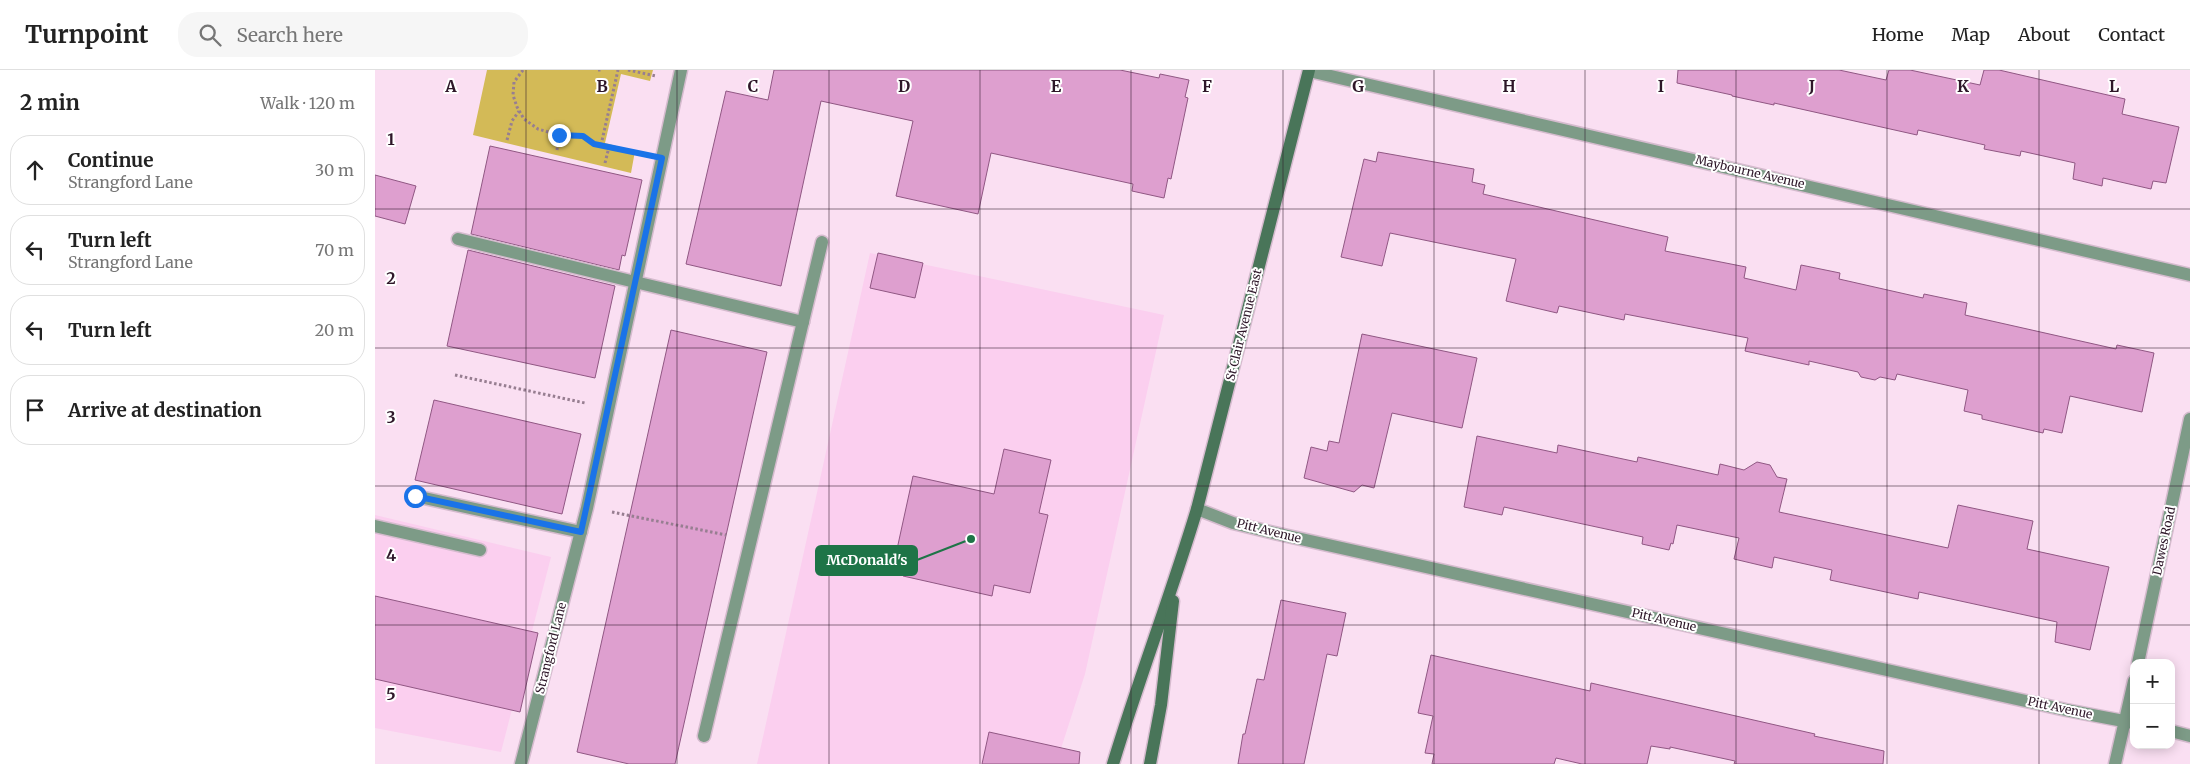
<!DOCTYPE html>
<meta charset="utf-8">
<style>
body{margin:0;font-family:Merriweather,serif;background:#f6f6f6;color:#222}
.controls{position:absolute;right:15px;bottom:15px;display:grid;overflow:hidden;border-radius:10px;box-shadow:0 2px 12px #0003}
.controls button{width:45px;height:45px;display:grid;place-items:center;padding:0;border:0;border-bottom:1px solid #e0e0e0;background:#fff;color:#222;font:25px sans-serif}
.stop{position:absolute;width:15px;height:15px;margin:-11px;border:4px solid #1a73e8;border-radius:50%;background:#fff}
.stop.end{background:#1a73e8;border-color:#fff;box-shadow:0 1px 5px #0008}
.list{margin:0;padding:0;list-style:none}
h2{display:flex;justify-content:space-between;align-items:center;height:65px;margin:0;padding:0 20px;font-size:21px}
h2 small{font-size:16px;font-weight:400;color:#767676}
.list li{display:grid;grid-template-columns:32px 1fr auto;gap:15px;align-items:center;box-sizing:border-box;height:70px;margin:0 10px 10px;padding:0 10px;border:1px solid #e0e0e0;border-radius:20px}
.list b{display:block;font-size:19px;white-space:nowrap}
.list p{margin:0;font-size:16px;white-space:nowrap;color:#767676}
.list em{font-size:16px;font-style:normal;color:#767676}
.icon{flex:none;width:28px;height:28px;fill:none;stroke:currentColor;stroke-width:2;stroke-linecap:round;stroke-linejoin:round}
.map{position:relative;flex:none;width:1815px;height:694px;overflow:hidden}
header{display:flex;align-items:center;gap:30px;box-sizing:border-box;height:70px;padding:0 25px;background:#fff;border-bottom:1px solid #e0e0e0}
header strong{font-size:24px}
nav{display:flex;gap:28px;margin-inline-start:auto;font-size:18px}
.search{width:350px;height:45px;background:#f6f6f6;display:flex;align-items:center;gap:12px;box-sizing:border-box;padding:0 18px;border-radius:20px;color:#767676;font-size:19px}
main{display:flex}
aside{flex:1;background:#fff}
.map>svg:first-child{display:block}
.built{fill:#fbcfef}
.green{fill:#d3ba57}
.building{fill:#de9fcf;stroke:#905783}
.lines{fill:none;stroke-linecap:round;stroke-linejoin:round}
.lane-casing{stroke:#d5bbce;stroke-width:15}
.street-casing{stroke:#d5bbce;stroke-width:15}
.secondary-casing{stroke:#d5bbce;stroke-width:15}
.path{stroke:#977e91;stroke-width:3;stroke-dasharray:2.5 2.5;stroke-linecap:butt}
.lane{stroke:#7d9b87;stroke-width:12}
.street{stroke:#7d9b87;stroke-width:12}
.secondary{stroke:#497559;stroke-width:12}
.route{stroke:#1a73e8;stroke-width:6}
.grid{fill:none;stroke:#2e1729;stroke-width:1;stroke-opacity:0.55}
.labels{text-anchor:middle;stroke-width:4;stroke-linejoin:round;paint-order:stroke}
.street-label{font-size:12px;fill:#2e1729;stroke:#fff}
.grid-label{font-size:16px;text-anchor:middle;font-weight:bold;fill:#2e1729;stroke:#fff;stroke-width:4;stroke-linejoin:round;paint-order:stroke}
.leader{fill:none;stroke:#1e7447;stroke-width:2}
.callout-dot{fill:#1e7447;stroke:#fff;stroke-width:2}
.callout{fill:#1e7447;stroke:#1e7447;stroke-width:2}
.callout-label{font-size:14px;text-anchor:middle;font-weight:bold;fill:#fff}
</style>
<header>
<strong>Turnpoint</strong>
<div class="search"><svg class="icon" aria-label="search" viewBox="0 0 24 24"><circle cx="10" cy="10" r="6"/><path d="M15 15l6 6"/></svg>Search here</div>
<nav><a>Home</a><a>Map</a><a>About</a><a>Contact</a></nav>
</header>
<main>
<aside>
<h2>2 min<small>Walk · 120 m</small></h2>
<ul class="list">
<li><svg class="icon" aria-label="ahead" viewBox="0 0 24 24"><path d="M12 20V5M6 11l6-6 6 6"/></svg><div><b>Continue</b><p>Strangford Lane</p></div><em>30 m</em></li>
<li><svg class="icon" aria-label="left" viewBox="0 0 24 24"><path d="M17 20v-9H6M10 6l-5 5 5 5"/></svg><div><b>Turn left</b><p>Strangford Lane</p></div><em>70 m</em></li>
<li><svg class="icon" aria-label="left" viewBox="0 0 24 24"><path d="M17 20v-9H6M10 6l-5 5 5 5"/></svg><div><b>Turn left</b></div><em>20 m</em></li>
<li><svg class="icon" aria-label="arrive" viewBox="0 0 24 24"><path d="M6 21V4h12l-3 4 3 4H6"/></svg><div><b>Arrive at destination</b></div></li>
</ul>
</aside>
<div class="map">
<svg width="1815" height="694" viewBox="0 0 1815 694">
<rect width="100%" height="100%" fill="#fadff2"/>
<g class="built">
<polygon points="495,183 789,245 710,604 681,694 382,694"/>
<polygon points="0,445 176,487 126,682 0,658"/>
</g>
<polygon class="green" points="112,0 278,0 275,11 246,4 230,73 260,81 256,103 98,65"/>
<g class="building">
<polygon points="399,0 745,0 784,8 785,4 814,10 810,27 813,28 796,109 793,108 789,128 757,121 758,114 616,83 603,144 521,126 538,51 446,31 406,216 311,194 351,21 393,30"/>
<polygon points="1303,0 1464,0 1511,10 1514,0 1535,0 1605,15 1609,0 1624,0 1750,29 1747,44 1804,57 1791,113 1778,111 1776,119 1728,108 1727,116 1698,109 1700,93 1646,81 1645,86 1609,79 1610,75 1543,60 1542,65 1399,33 1399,35 1357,26 1357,25 1302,13"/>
<polygon points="115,76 267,110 250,186 247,185 244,200 96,164"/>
<polygon points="1003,82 1099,99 1097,112 1110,115 1108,124 1293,167 1290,181 1371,197 1369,208 1421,220 1426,195 1465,203 1464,209 1548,228 1549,224 1592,233 1590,245 1741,279 1742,275 1779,283 1767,342 1695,326 1687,363 1669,359 1668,363 1607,349 1607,345 1589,341 1593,320 1522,304 1520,310 1505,307 1500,310 1486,307 1483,302 1434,291 1434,295 1370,281 1373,268 1250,244 1249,250 1184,236 1182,243 1131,231 1141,189 1015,163 1007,196 966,187 989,89 1001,92"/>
<polygon points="0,105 41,116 30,154 0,146"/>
<polygon points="93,180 240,216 220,308 72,276"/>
<polygon points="503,183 548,193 540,228 495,218"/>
<polygon points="296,260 392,282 300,694 254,694 202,682"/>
<polygon points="987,264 1102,288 1087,358 1017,343 999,418 987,415 979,422 929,408 936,377 952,381 954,371 964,373"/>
<polygon points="59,330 206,364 187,444 40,410"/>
<polygon points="1102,366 1182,383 1183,375 1262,392 1263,387 1343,405 1345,394 1369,400 1382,392 1395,395 1402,407 1412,409 1404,442 1573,478 1583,435 1658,451 1652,479 1734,497 1715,580 1680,572 1682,552 1544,522 1543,529 1455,510 1457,500 1399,487 1397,498 1359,489 1364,468 1302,455 1298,474 1296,473 1294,480 1267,474 1268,467 1129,437 1127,445 1089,437"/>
<polygon points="629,379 676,390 664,443 673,445 655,523 619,515 617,526 528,506 530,495 519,493 538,406 619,424"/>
<polygon points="0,526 163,563 145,642 0,609"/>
<polygon points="906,530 971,543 962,586 952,584 929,694 863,694 868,664 870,664 882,609 889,610"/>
<polygon points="1056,585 1215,621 1216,613 1440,664 1439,666 1509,681 1508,694 1359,694 1360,691 1295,677 1295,679 1276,676 1272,694 1207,694 1181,688 1179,694 1057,694 1059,684 1050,683 1058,646 1043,643"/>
<polygon points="614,662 705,682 704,694 607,694"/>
</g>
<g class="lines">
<defs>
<g id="lane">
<polyline points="260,212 428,252"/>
<polyline points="0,456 105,480"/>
<polyline points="329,666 447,172"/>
</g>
<g id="street">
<polyline points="934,1 1815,205"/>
<polyline points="83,169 260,212"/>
<polyline points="40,426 206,462"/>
<polyline points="822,439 858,453 895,462 1691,640 1759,653"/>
<polyline points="1763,593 1815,349"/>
<polyline points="1796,661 1815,666"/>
<polyline points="146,694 212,438 306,0"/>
<polyline points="1740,694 1759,611"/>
</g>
<g id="secondary">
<path d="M738,694C764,608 796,525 822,439L934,0"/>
<polyline points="775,694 786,635 798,531"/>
</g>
</defs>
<use href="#lane" class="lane-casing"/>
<use href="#street" class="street-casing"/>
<use href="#secondary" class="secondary-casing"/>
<g class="path">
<polyline points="148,0 139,12 138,25 142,37 149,49 163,59 184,65 208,65 219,74 263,83"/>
<polyline points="223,0 226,0"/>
<polyline points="253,0 281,6"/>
<polyline points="132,70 137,51 144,41"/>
<polyline points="226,75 243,0"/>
<polyline points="182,80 184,65"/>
<polyline points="230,93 234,77"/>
<polyline points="80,305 210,333"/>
<polyline points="237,442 351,465"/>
</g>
<use href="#lane" class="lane"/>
<use href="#street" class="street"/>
<use href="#secondary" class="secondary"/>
</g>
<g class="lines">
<polyline class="route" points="40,426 206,462 287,88 219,74 208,66 184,65"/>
</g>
<path class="grid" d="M151,0V694M302,0V694M454,0V694M605,0V694M756,0V694M908,0V694M1059,0V694M1210,0V694M1361,0V694M1512,0V694M1664,0V694M0,139H1815M0,278H1815M0,416H1815M0,555H1815"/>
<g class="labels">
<g class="street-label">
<text transform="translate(1375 102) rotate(13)" y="4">Maybourne Avenue</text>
<text transform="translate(869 255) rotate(-76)" y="4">St Clair Avenue East</text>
<text transform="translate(894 461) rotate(14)" y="4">Pitt Avenue</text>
<text transform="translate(1789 471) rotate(-78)" y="4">Dawes Road</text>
<text transform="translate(1289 550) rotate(13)" y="4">Pitt Avenue</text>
<text transform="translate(176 578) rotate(-76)" y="4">Strangford Lane</text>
<text transform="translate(1685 638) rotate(12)" y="4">Pitt Avenue</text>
</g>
</g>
<g class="grid-label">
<text x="76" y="22">A</text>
<text x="227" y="22">B</text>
<text x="378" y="22">C</text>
<text x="529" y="22">D</text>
<text x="681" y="22">E</text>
<text x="832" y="22">F</text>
<text x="983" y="22">G</text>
<text x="1134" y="22">H</text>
<text x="1286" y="22">I</text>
<text x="1437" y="22">J</text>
<text x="1588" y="22">K</text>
<text x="1739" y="22">L</text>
<text x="16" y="75">1</text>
<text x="16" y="214">2</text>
<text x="16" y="353">3</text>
<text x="16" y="491">4</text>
<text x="16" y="630">5</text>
</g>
<path class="leader" d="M596 469L542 490"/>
<circle class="callout-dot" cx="596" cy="469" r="5"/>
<rect class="callout" x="441" y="476" width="101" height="29" rx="5"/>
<g class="callout-label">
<text x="492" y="495">McDonald's</text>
</g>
</svg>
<div class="controls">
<button>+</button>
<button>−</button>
</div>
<div class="stop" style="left:40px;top:426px"></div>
<div class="stop end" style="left:184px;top:65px"></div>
</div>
</main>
